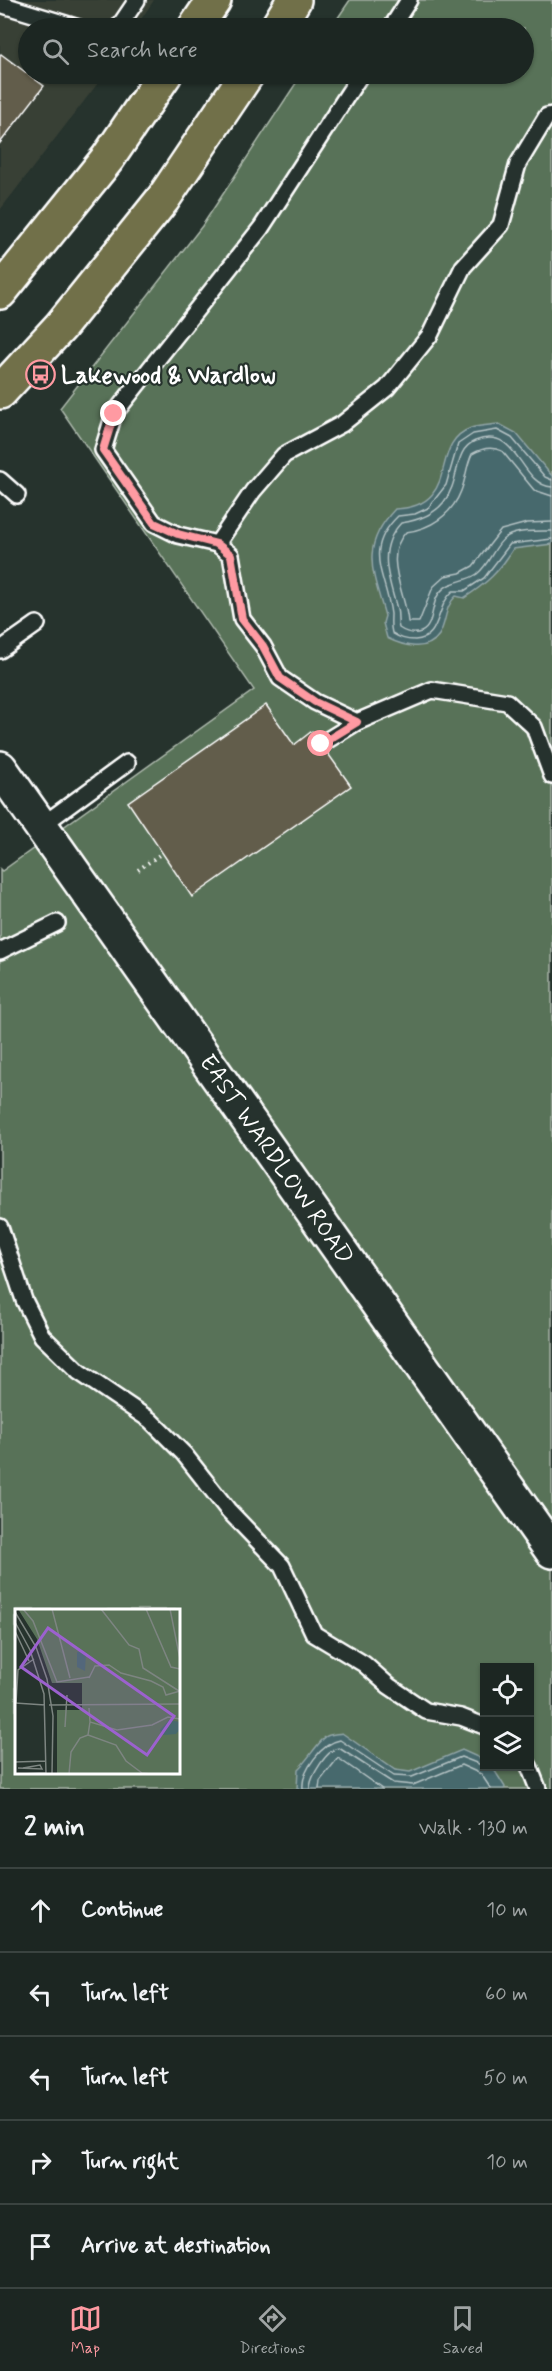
<!DOCTYPE html>
<meta charset="utf-8">
<style>
body{margin:0;font-family:Mynerve,sans-serif;background:#252e2a;color:#f1f3f6}
.controls{position:absolute;right:18px;bottom:18px;display:grid;overflow:hidden;border-radius:0px;box-shadow:0 2px 4px #0004}
.controls button{width:54px;height:54px;display:grid;place-items:center;padding:0;border:0;border-bottom:2px solid #3a4340;background:#1c2622;color:#f1f3f6;font:30px sans-serif}
.stop{position:absolute;width:18px;height:18px;margin:-14px;border:4px solid #ff9aa2;border-radius:50%;background:#fff}
.stop.end{background:#ff9aa2;border-color:#fff;box-shadow:0 2px 6px #0008}
.list{margin:0;padding:0;list-style:none}
h2{display:flex;justify-content:space-between;align-items:center;height:78px;margin:0;padding:0 24px;font-size:26px}
h2 small{font-size:20px;font-weight:400;color:#a0a5a5}
.list li{display:grid;grid-template-columns:39px 1fr auto;gap:18px;align-items:center;box-sizing:border-box;height:84px;padding:0 24px;border-top:2px solid #3a4340}
.list b{display:block;font-size:22px;white-space:nowrap}
.list em{font-size:20px;font-style:normal;color:#a0a5a5}
.icon{flex:none;width:33px;height:33px;fill:none;stroke:currentColor;stroke-width:2;stroke-linecap:round;stroke-linejoin:round}
.map{position:relative;flex:none;width:552px;height:1789px;overflow:hidden}
.search{position:absolute;background:#1c2622;box-shadow:0 2px 4px #0004;left:18px;right:18px;top:18px;height:66px;display:flex;align-items:center;gap:15px;box-sizing:border-box;padding:0 21px;border-radius:33px;color:#a0a5a5;font-size:22px}
.sheet{height:498px;background:#1c2622}
nav{display:flex;justify-content:space-around;align-items:center;box-sizing:border-box;height:84px;border-top:2px solid #3a4340;background:#1c2622;font-size:16px;color:#a0a5a5}
nav a{display:grid;justify-items:center;gap:3px}
nav .on{color:#ff9aa2}
.map>svg:first-child{display:block}
.built{fill:#384036}
.green{fill:#597258;stroke:#acb8ac;stroke-width:1.5;fill-rule:evenodd}
.water{fill:#47696d;stroke:#91a5a7;stroke-width:1.5}
.lines{fill:none;stroke-linecap:round;stroke-linejoin:round}
.shore{stroke:#b5c3c5;stroke-width:1.5}
.building{fill:#625d4b;stroke:#fff;stroke-width:1.5}
.service-casing{stroke:#fff;stroke-width:20}
.secondary-casing{stroke:#fff;stroke-width:38}
.primary-casing{stroke:#fff;stroke-width:38}
.path{stroke:#fff;stroke-width:4;stroke-dasharray:1.5 4.5;stroke-linecap:butt}
.service{stroke:#26332d;stroke-width:15}
.secondary{stroke:#26332d;stroke-width:33}
.primary{stroke:#716f4a;stroke-width:33}
.route{stroke:#ff9aa2;stroke-width:8}
.labels{text-anchor:middle;stroke-width:4.5;stroke-linejoin:round;paint-order:stroke}
.poi-label{font-size:24px;font-weight:bold;fill:#fff;stroke:#26332d;text-anchor:start}
.street-label{font-size:24px;fill:#fff;stroke:#26332d}
.inset-road{fill:none;stroke:#7d8581;stroke-width:1.5}
.view{fill:#9c61cf;fill-opacity:0.15;stroke:#9c61cf;stroke-width:3}
.inset-edge{fill:none;stroke:#fff;stroke-width:3}
</style>
<div class="map">
<svg width="552" height="1789" viewBox="0 0 552 1789">
<rect width="100%" height="100%" fill="#26332d"/>
<filter id="ink" filterUnits="userSpaceOnUse"><feTurbulence type="fractalNoise" baseFrequency=".0167" numOctaves="2"/><feDisplacementMap in="SourceGraphic" scale="12" xChannelSelector="R" yChannelSelector="G"/><feConvolveMatrix kernelMatrix="1 2 1 2 8 2 1 2 1" color-interpolation-filters="sRGB"/></filter>
<g filter="url(#ink)">
<polygon class="built" points="0,0 154,0 135,28 28,28 28,74 105,74 0,210"/>
<path class="green" d="M350,0H552V1789H0V869L2,871L254,690L60,408L202,226L302,74H524V28H331ZM16,1610H178V1772H16ZM484,1668H530V1766H484Z"/>
<g class="water">
<path d="M499,424L516,433L552,476V544L513,549C500,571 486,584 464,598L456,596C444,607 447,622 439,635C427,653 403,646 387,638L383,623L385,616C373,572 359,547 395,509C463,506 427,444 471,428C479,425 490,425 499,424Z"/>
<path d="M342,1733L395,1770L410,1772L462,1750L484,1760V1766L493,1768L505,1787L504,1789H297L298,1769C307,1761 320,1739 327,1736C332,1734 338,1734 342,1733Z"/>
</g>
<g class="lines">
<g class="shore">
<path d="M552,480L545,477L512,438L497,430L473,434L458,444L446,485L428,508L415,514L398,516C362,551 386,574 391,614C391,621 390,626 392,633C400,638 405,640 415,640C442,639 435,606 453,591H464L484,578L510,544L552,539"/>
<path d="M552,487C519,485 519,424 475,441C443,454 474,512 401,523C376,549 389,579 397,609C399,616 397,622 399,628C405,632 413,635 421,632C434,627 431,605 438,595C447,580 464,583 477,574C490,564 494,545 506,537C518,530 539,531 552,531"/>
<path d="M552,496L534,490L502,451C492,446 482,448 472,454C466,466 466,479 461,491C452,515 430,529 406,532C382,557 406,593 408,622H419L433,587L445,576L460,573L473,566L501,530L527,523L552,522"/>
<path d="M303,1789C301,1771 322,1743 340,1740L394,1776L412,1777L461,1757L484,1766"/>
<path d="M310,1789C310,1777 327,1749 339,1748L393,1783L413,1785L461,1765L481,1774L491,1789"/>
<polyline points="319,1789 320,1781 338,1758 382,1789"/>
</g>
</g>
<g class="building">
<polygon points="1,54 44,86 0,143 0,56"/>
<polygon points="266,705 294,745 312,731 351,786 192,897 128,802"/>
</g>
<g class="lines">
<defs>
<g id="service">
<polyline points="0,4 79,28"/>
<polyline points="118,28 137,0"/>
<polyline points="391,28 409,0"/>
<polyline points="0,480 17,495"/>
<polyline points="217,544 253,491 284,455 342,424 387,388 430,335 463,267 501,225 518,164 547,116 552,115"/>
<polyline points="0,650 37,624"/>
<polyline points="357,722 315,702 280,678 263,646 242,619 231,555 217,544 178,535 154,523 103,450 114,414 261,228 361,74"/>
<polyline points="321,744 357,722 432,690 507,702 534,727 552,776"/>
<polyline points="41,826 127,763"/>
<polyline points="0,951 57,923"/>
<polyline points="0,1227 24,1300 42,1336 79,1372 150,1420 184,1454 228,1510 282,1566 314,1634 364,1664 389,1686 426,1711 461,1717 484,1726"/>
<polyline points="529,1766 538,1789"/>
</g>
<polyline id="secondary" points="0,768 552,1551"/>
<g id="primary">
<polyline points="195,28 214,0"/>
<polyline points="277,28 294,0"/>
<polyline points="0,292 108,158 165,74"/>
<polyline points="0,392 61,326 163,199 247,74"/>
</g>
</defs>
<use href="#service" class="service-casing"/>
<use href="#secondary" class="secondary-casing"/>
<use href="#primary" class="primary-casing"/>
<polyline class="path" points="138,870 162,853"/>
<use href="#service" class="service"/>
<use href="#secondary" class="secondary"/>
<use href="#primary" class="primary"/>
</g>
</g>
<g class="lines" filter="url(#ink)">
<polyline class="route" points="114,414 103,450 154,523 178,534 217,544 231,555 242,619 263,646 280,678 315,702 357,722 321,744"/>
</g>
<defs>
<symbol id="bus-ring" viewBox="-11 -11 22 22"><circle r="9.5" fill="#26332d" stroke="#ff9aa2" stroke-width="1.5"/><path d="M-5-6H5V4H4V6H2V4H-2V6H-4V4H-5ZM-3.5-4V0h7V-4ZM-3.5 1.2v1.5H-2V1.2ZM2 1.2v1.5H3.5V1.2Z" fill="#ff9aa2"/></symbol>
</defs>
<g fill-rule="evenodd">
<use href="#bus-ring" x="24" y="358" width="33" height="33"/>
</g>
<g class="labels">
<g class="poi-label">
<text x="61" y="383">Lakewood &amp; Wardlow</text>
</g>
<g class="street-label">
<text transform="translate(277 1159) rotate(55)" y="8">EAST WARDLOW ROAD</text>
</g>
</g>
<g transform="translate(15 1609)">
<rect width="165" height="165" fill="#26332d"/>
<path d="M3,0H165V165H42V101H67V74H37L22,30Z" fill="#597258"/>
<path d="M62,43H71L70,62L62,58ZM154,111L165,113V120L161,125L148,126L145,121Z" fill="#47696d"/>
<path class="inset-road" d="M8,0L18,12L42,73L74,68M37,0L55,69M86,0L114,36L124,40L128,59L164,82M131,0L156,58L165,60M155,0L165,50M0,3L21,38L32,70L38,107L37,165M0,13L15,41L29,85L31,165M0,22L14,52M74,69L80,57L94,56L106,64L136,72L148,78L151,86L165,82M0,94L30,96M1,94L3,61L19,50M34,96L165,95M74,99L75,113L102,121L137,116L153,108L165,110M75,113L73,126L101,136L111,152L127,164L136,165M50,118L52,86M0,153L31,152M3,159L27,160L25,156L8,159M5,165L31,164M54,165L56,143L65,129L73,126"/>
<path class="view" d="M33,19L159,107L132,146L6,58Z"/>
<rect width="165" height="165" class="inset-edge"/>
</g>
</svg>
<div class="controls">
<button><svg class="icon" aria-label="locate" viewBox="0 0 24 24"><circle cx="12" cy="12" r="6"/><path d="M12 2v4M12 18v4M2 12h4M18 12h4"/></svg></button>
<button><svg class="icon" aria-label="layers" viewBox="0 0 24 24"><path d="M12 4l9 5-9 5-9-5zM3 14l9 5 9-5"/></svg></button>
</div>
<div class="stop" style="left:321px;top:744px"></div>
<div class="stop end" style="left:114px;top:414px"></div>
<div class="search"><svg class="icon" aria-label="search" viewBox="0 0 24 24"><circle cx="10" cy="10" r="6"/><path d="M15 15l6 6"/></svg>Search here</div>
</div>
<section class="sheet">
<h2>2 min<small>Walk · 130 m</small></h2>
<ul class="list">
<li><svg class="icon" aria-label="ahead" viewBox="0 0 24 24"><path d="M12 20V5M6 11l6-6 6 6"/></svg><div><b>Continue</b></div><em>10 m</em></li>
<li><svg class="icon" aria-label="left" viewBox="0 0 24 24"><path d="M17 20v-9H6M10 6l-5 5 5 5"/></svg><div><b>Turn left</b></div><em>60 m</em></li>
<li><svg class="icon" aria-label="left" viewBox="0 0 24 24"><path d="M17 20v-9H6M10 6l-5 5 5 5"/></svg><div><b>Turn left</b></div><em>50 m</em></li>
<li><svg class="icon" aria-label="right" viewBox="0 0 24 24"><path d="M7 20v-9h11M14 6l5 5-5 5"/></svg><div><b>Turn right</b></div><em>10 m</em></li>
<li><svg class="icon" aria-label="arrive" viewBox="0 0 24 24"><path d="M6 21V4h12l-3 4 3 4H6"/></svg><div><b>Arrive at destination</b></div></li>
</ul>
</section>
<nav>
<a class="on"><svg class="icon" aria-label="map" viewBox="0 0 24 24"><path d="M3 6l6-2 6 2 6-2v14l-6 2-6-2-6 2zM9 4v14M15 6v14"/></svg>Map</a>
<a><svg class="icon" aria-label="directions" viewBox="0 0 24 24"><path d="M12 3l9 9-9 9-9-9zM9 14v-3h6M13 9l2 2-2 2"/></svg>Directions</a>
<a><svg class="icon" aria-label="saved" viewBox="0 0 24 24"><path d="M7 4h10v16l-5-4-5 4z"/></svg>Saved</a>
</nav>
